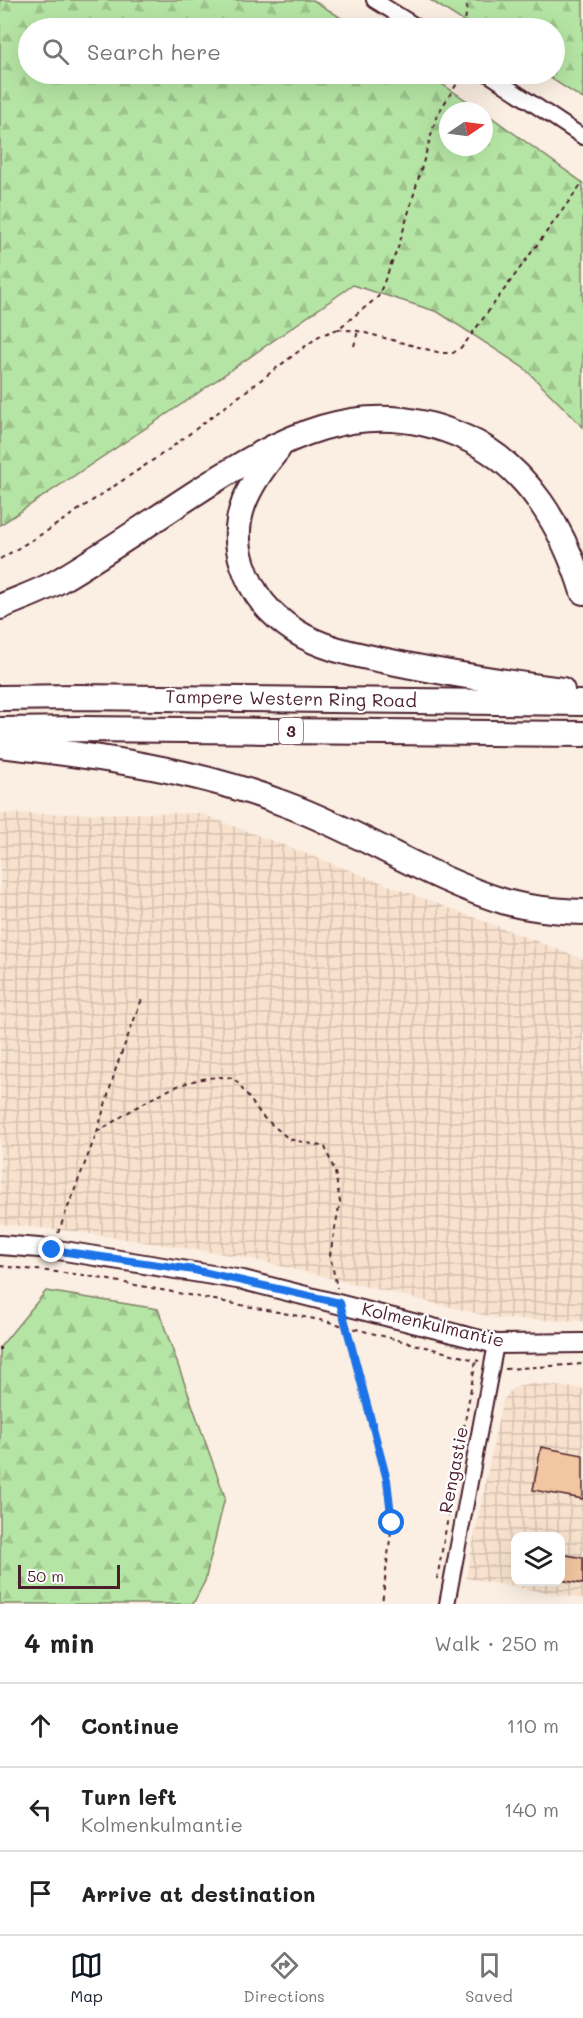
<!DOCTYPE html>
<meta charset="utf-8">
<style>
body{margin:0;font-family:Mali,sans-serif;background:#f6f6f6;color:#222}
.controls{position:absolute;right:18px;bottom:18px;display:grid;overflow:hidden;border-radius:12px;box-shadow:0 6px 24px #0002}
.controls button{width:54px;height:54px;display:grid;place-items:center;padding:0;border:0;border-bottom:2px solid #e0e0e0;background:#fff;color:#222;font:30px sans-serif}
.compass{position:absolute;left:439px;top:102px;width:54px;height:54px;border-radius:50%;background:#fff;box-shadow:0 6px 24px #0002;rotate:77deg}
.scale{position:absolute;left:18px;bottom:15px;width:102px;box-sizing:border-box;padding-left:6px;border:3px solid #4a1f2b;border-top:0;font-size:16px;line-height:21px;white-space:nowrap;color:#4a1f2b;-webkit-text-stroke:4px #fff;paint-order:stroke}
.stop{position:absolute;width:18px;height:18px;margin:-14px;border:4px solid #1a73e8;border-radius:50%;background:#fff}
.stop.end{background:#1a73e8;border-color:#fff;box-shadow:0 2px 6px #0008}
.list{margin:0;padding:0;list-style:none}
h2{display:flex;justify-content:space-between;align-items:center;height:78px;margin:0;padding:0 24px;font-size:26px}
h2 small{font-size:20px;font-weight:400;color:#767676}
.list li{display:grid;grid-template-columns:39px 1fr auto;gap:18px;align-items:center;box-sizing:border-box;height:84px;padding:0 24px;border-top:2px solid #e0e0e0}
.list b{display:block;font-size:22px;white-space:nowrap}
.list p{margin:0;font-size:20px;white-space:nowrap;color:#767676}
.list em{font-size:20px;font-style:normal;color:#767676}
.icon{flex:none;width:33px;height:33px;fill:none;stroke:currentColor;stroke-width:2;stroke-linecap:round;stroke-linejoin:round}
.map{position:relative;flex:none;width:583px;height:1604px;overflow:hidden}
.search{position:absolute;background:#fff;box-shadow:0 6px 24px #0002;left:18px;right:18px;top:18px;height:66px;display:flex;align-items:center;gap:15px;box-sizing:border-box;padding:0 21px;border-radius:33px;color:#767676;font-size:22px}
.sheet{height:330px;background:#fff}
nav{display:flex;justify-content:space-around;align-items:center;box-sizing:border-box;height:84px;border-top:2px solid #e0e0e0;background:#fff;font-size:16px;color:#767676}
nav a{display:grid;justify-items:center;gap:3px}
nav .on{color:#111827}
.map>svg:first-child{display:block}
.industrial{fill:url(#industrial-grid);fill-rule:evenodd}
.forest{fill:url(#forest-firs);stroke:#808268;stroke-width:1.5}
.building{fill:#f1c6a0;stroke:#4a1f2b;stroke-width:1.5}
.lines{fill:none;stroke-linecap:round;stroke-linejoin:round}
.street-casing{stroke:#4a1f2b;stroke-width:18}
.secondary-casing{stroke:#4a1f2b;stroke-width:22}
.highway-casing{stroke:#4a1f2b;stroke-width:28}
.path{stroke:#4a1f2b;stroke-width:2;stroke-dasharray:4.5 4.5;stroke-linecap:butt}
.street{stroke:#fff;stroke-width:14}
.secondary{stroke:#fff;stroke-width:18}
.highway{stroke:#fff;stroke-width:24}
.route{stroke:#1a73e8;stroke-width:8}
.labels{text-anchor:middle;stroke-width:4.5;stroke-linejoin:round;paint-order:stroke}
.shield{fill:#fff;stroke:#80626b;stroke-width:1.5}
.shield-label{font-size:16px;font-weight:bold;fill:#4a1f2b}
.street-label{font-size:18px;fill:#4a1f2b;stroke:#fff}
</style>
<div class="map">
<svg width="583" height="1604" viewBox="0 0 583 1604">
<defs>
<pattern id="industrial-grid" width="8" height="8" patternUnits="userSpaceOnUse" patternTransform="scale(1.5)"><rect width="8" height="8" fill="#f8e2ce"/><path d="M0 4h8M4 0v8" fill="none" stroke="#d6c1b1"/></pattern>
<pattern id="forest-firs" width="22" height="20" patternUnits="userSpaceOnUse" patternTransform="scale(1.5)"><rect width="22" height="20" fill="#b5e5a4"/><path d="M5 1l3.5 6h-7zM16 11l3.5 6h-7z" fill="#9dc48d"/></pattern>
</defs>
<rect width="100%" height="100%" fill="#fbeee2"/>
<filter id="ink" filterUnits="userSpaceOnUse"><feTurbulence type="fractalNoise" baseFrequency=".0167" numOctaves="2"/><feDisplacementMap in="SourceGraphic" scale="12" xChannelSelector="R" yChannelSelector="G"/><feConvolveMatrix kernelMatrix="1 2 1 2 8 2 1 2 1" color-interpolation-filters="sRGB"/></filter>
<g filter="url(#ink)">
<g class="industrial">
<polygon points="199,813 583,959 583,1321 500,1319 243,1257 72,1231 0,1224 0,814"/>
<path d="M527,1383L583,1389V1599L466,1578L502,1402L512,1389ZM516,1536H560V1582H516Z"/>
</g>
<g class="forest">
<polygon points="0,0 313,0 357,28 28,28 28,74 427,74 482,111 448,111 448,147 484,147 484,112 583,183 583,427 524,368 438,312 353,285 188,400 0,525"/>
<polygon points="430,0 583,0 583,99 544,74 554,74 554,28 474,28"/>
<polygon points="46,1291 158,1309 225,1497 205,1581 193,1604 0,1604 0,1347"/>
</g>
<g class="building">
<polygon points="541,1447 583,1455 583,1499 533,1490"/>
<polygon points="561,1554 583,1558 583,1584 561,1580"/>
</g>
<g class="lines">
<defs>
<g id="street">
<polyline points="374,0 419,28"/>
<polyline points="488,74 583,137"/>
<polyline points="447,1604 496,1344"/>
</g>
<polyline id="secondary" points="0,1245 52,1249 243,1280 496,1344 583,1343"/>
<g id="highway">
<path d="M278,449C250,483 227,519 243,565C253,595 269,614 295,631C321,648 353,654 382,660C442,673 502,682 562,690"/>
<path d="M0,607C20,598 43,591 62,579C106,553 149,523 192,495C278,439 363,390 466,438C528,466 564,530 583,592"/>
<polyline points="0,698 78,697 583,703"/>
<polyline points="0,730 81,729 583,734"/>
<path d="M0,745C96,756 194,769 285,804C361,832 429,879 506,902C531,909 557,911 583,912"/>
</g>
</defs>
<use href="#street" class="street-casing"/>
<use href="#secondary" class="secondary-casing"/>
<use href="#highway" class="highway-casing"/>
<g class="path">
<polyline points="464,28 468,0"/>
<polyline points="338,329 358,331 441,353 453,353 463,346 583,182"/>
<polyline points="354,346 358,331"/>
<polyline points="0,559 47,531 168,450 319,336 338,329 378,297 399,245 437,115 458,82 455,74"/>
<path d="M97,1132C138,1107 184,1071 234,1078L263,1117L289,1139L325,1147L335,1172L340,1202L330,1255L337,1288"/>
<polyline points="58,1233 97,1132 117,1065 142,999"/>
<polyline points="0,1266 83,1275 325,1321 479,1361"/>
<polyline points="345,1322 387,1480 392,1523 382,1604"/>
<polyline points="0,1347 0,1350"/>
<polyline points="505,1369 583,1364"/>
<polyline points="437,1579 476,1360"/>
</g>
<use href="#street" class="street"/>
<use href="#secondary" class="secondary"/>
<use href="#highway" class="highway"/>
</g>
</g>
<g class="lines" filter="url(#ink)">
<polyline class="route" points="52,1250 194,1270 340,1303 387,1480 392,1523"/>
</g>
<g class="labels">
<rect class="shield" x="279" y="718" width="24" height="26" rx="4.5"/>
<g class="shield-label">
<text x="291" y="737">3</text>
</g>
<g class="street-label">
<text transform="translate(291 699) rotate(1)" y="6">Tampere Western Ring Road</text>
<text transform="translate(433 1325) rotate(13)" y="6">Kolmenkulmantie</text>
<text transform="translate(454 1470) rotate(-79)" y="6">Rengastie</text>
</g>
</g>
</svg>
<div class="controls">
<button><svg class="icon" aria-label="layers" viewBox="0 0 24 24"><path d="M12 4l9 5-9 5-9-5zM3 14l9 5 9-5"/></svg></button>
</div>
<svg class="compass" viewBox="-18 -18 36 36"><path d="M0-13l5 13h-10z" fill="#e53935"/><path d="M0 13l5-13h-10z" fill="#767676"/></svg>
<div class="scale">50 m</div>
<div class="stop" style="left:392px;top:1523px"></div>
<div class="stop end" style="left:52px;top:1250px"></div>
<div class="search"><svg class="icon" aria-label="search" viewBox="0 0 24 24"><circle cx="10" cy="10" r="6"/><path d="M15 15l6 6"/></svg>Search here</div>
</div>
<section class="sheet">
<h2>4 min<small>Walk · 250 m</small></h2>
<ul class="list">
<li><svg class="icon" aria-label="ahead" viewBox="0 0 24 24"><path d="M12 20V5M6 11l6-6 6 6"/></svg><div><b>Continue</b></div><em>110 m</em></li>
<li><svg class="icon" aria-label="left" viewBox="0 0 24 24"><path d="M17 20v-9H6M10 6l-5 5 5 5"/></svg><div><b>Turn left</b><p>Kolmenkulmantie</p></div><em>140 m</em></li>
<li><svg class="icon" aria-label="arrive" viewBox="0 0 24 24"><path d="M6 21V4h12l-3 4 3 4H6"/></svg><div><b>Arrive at destination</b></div></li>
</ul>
</section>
<nav>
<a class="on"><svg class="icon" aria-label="map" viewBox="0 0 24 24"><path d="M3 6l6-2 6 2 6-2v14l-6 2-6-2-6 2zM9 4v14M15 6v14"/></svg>Map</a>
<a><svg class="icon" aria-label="directions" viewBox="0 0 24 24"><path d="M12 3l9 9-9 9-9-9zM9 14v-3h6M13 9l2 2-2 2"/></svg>Directions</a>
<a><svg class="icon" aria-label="saved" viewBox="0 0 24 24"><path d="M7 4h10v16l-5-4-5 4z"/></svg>Saved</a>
</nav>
